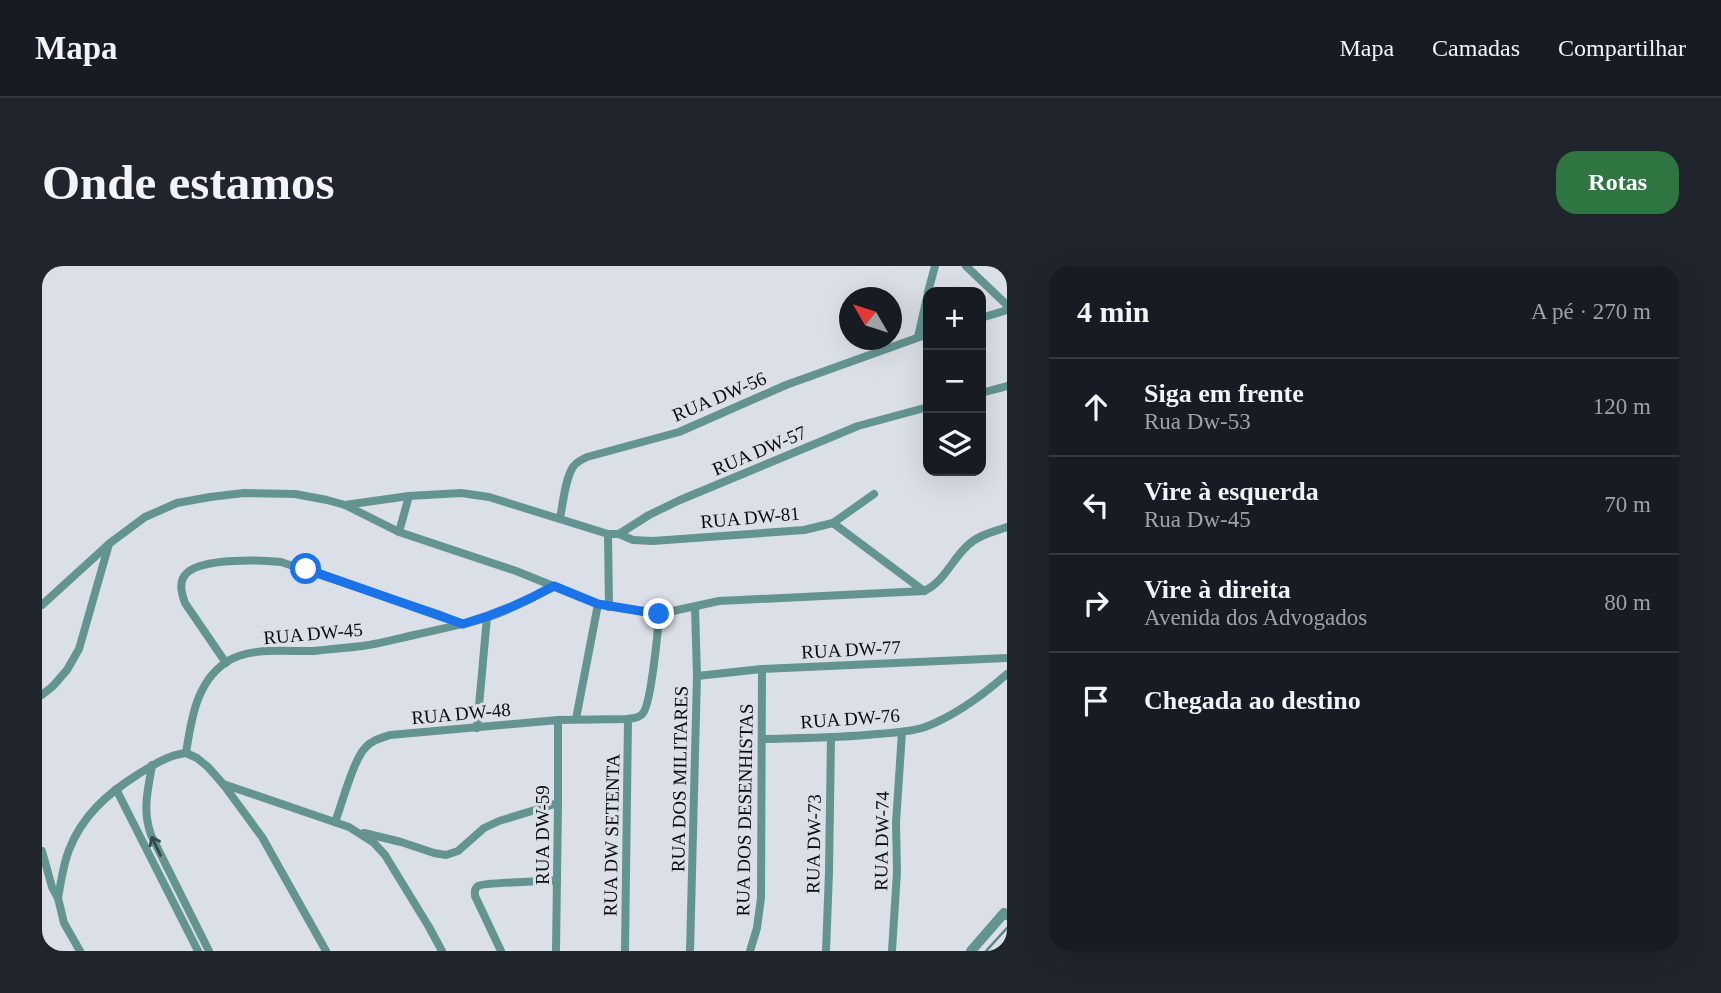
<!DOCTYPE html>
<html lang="pt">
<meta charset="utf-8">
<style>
body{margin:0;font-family:"Times New Roman",serif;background:#20242c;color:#f1f3f6}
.controls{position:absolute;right:21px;top:21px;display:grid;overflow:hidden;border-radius:14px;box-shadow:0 7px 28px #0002}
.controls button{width:63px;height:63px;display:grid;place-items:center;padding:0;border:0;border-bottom:2px solid #363941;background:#171b24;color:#f1f3f6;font:35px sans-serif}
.compass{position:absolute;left:797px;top:21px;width:63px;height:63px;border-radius:50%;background:#171b24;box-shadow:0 7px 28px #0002;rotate:309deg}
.stop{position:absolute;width:21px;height:21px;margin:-16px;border:5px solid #1a73e8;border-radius:50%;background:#fff}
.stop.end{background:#1a73e8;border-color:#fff;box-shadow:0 2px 7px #0008}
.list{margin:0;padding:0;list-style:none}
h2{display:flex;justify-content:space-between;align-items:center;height:91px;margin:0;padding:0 28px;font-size:30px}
h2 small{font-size:23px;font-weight:400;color:#9ea1a6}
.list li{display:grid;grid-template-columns:46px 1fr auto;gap:21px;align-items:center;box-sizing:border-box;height:98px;padding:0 28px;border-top:2px solid #363941}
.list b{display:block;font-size:26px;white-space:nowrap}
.list p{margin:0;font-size:23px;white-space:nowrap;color:#9ea1a6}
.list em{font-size:23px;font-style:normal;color:#9ea1a6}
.icon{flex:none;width:38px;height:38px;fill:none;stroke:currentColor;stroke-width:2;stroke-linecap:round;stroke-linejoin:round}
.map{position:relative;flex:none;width:965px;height:685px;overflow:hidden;border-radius:21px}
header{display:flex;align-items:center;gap:42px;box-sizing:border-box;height:98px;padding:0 35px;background:#171b24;border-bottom:2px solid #363941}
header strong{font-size:33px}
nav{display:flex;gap:38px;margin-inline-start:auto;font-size:24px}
.intro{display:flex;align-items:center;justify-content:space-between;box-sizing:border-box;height:168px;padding:0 42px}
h1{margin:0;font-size:49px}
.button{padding:18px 32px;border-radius:21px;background:#2f7542;color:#fff;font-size:24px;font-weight:700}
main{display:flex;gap:42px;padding:0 42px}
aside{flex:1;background:#171b24;border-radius:21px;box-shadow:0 7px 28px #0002}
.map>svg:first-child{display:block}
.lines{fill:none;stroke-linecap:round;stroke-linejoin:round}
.stream{stroke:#5a8184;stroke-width:2.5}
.minor{stroke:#639492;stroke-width:8}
.tertiary{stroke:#639492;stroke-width:10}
.oneway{stroke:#33494a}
.route{stroke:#1a73e8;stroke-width:9}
.labels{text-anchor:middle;stroke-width:6;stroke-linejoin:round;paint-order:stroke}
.street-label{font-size:19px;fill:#0b0c0f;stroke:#dbdfe7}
</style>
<header>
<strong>Mapa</strong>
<nav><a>Mapa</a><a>Camadas</a><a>Compartilhar</a></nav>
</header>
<div class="intro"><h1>Onde estamos</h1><a class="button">Rotas</a></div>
<main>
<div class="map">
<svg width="965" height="685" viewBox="0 0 965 685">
<rect width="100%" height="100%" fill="#dbdfe7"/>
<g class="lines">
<polyline class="stream" points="944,685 965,662"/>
<g class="minor">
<polyline points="924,0 965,39"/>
<polyline points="886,26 893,0"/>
<polyline points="939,52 965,44"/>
<polyline points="876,71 886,27"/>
<polyline points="939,127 965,120"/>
<polyline points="303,239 367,230 419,227 447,231 566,268 577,268 607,249 638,234 816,160 886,141"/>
<path d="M518,252C521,238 523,213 531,201C534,196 539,194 545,191L637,166L744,119L886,68"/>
<polyline points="791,257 882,325"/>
<polyline points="357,266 367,230"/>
<polyline points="566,268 567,341"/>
<polyline points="577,268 591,274 611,275 762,264 791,257 832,228"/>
<path d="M0,339L68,277L103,251L135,237L168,231L202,227L253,228L285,234L303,239L357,266L474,305L556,338L617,348L677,335L882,325C902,316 909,295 925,280C936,269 951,266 965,261"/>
<path d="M184,397L143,337C139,326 136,314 146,306C163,292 218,294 239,296L396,348L420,358"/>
<polyline points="655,410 720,403 965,392"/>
<polyline points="0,429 11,420 25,404 37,383 67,278"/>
<polyline points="534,453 556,338"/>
<polyline points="435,462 445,351"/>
<path d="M721,473C759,472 797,472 835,468C851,467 868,466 883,461C913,450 941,429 965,408"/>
<path d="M144,487C149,455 154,417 183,397C207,380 244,386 272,385C288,383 304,382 320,380C337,378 355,373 372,369C396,363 421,359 444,352C468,344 490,332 512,320"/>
<polyline points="144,487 155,492 166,501 181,518 220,571 284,685"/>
<path d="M110,499C106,525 100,543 109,569L167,685"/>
<polyline points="181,518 307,561 332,577 343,589 387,661 400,685"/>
<polyline points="74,523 156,685"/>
<path d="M293,556C300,538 311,495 323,482C330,474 339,472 348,469L516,454L586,453C592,452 598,452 601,447C609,438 616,365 617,348"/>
<polyline points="322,567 359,576 392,587 404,589 416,585 442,562 457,555 516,537"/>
<polyline points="0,585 10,621 16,632 22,657 38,685"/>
<path d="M16,632C19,616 21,599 27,584C40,550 65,528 95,509C111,499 126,489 144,487"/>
<path d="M459,685L433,630C433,625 432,623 436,620C442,616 503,616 515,614"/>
<polyline points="514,685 516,537 516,454"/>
<polyline points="583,685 586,453"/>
<polyline points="648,685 655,410 653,341"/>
<polyline points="708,685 715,662 719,632 720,403"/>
<polyline points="784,685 787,606 789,471"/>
<polyline points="850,685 855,606 854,557 860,466"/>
</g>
<polyline class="tertiary" points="929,685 962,647 965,649"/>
</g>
<defs><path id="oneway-shaft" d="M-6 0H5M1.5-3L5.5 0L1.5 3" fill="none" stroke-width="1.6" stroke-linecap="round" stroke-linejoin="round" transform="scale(1.75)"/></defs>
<use class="oneway" href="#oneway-shaft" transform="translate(114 580) rotate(-116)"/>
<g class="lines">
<path class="route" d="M264,303L421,358C453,349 483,336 512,320L556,338L617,348"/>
</g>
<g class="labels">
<g class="street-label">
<text transform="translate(677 130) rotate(-23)" y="7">RUA DW-56</text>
<text transform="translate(717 184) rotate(-23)" y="7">RUA DW-57</text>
<text transform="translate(708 251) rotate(-5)" y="7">RUA DW-81</text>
<text transform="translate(271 367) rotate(-5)" y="7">RUA DW-45</text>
<text transform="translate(809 383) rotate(-3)" y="7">RUA DW-77</text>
<text transform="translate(419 447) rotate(-5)" y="7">RUA DW-48</text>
<text transform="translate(808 452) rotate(-4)" y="7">RUA DW-76</text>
<text transform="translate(637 513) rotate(-89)" y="7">RUA DOS MILITARES</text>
<text transform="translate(702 544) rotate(-89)" y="7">RUA DOS DESENHISTAS</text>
<text transform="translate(500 569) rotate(-90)" y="7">RUA DW-59</text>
<text transform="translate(569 569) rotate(-89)" y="7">RUA DW SETENTA</text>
<text transform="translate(839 575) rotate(-89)" y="7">RUA DW-74</text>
<text transform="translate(771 578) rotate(-89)" y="7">RUA DW-73</text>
</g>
</g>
</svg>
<div class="controls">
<button>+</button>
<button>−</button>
<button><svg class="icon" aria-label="layers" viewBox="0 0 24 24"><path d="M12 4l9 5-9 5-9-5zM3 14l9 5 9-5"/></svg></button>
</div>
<svg class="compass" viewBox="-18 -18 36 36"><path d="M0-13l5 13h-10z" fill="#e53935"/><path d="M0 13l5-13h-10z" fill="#9ea1a6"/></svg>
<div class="stop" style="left:264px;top:303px"></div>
<div class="stop end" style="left:617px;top:348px"></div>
</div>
<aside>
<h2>4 min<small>A pé · 270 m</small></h2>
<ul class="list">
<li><svg class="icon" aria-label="ahead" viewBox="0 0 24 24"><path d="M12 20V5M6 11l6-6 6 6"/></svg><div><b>Siga em frente</b><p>Rua Dw-53</p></div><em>120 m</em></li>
<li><svg class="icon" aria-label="left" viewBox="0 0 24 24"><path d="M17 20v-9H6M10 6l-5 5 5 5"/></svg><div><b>Vire à esquerda</b><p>Rua Dw-45</p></div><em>70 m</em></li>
<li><svg class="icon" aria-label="right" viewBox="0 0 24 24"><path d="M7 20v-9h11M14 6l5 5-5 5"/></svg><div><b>Vire à direita</b><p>Avenida dos Advogados</p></div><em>80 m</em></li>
<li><svg class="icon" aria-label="arrive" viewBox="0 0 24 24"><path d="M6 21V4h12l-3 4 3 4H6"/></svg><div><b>Chegada ao destino</b></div></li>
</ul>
</aside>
</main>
